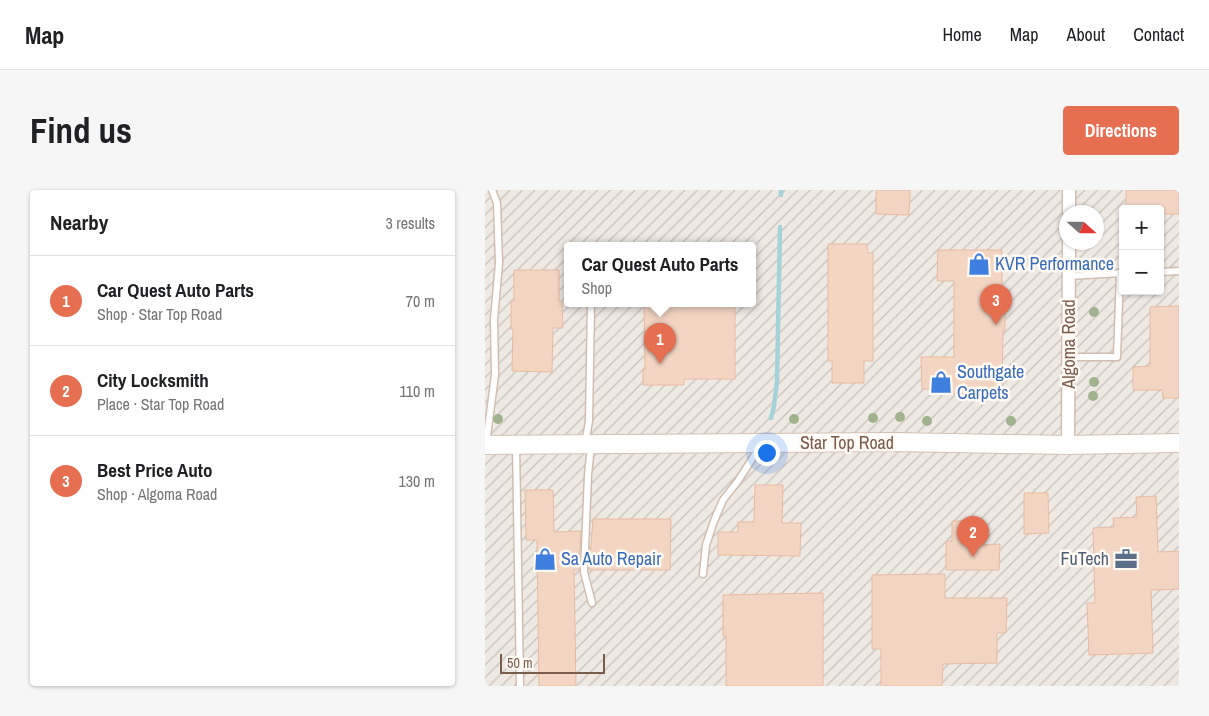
<!DOCTYPE html>
<meta charset="utf-8">
<style>
body{margin:0;font-family:"Archivo Narrow",sans-serif;background:#f6f6f6;color:#202124}
.controls{position:absolute;right:15px;top:15px;display:grid;overflow:hidden;border-radius:5px;box-shadow:0 1px 4px #0004}
.controls button{width:45px;height:45px;display:grid;place-items:center;padding:0;border:0;border-bottom:1px solid #e0e0e0;background:#fff;color:#202124;font:25px sans-serif}
.compass{position:absolute;left:574px;top:15px;width:45px;height:45px;border-radius:50%;background:#fff;box-shadow:0 1px 4px #0004;rotate:111deg}
.scale{position:absolute;left:15px;bottom:12px;width:105px;box-sizing:border-box;padding-left:5px;border:2px solid #7a5c4d;border-top:0;font-size:14px;line-height:18px;white-space:nowrap;color:#7a5c4d;-webkit-text-stroke:4px #fffaf3;paint-order:stroke}
.you{position:absolute;left:281px;top:262px;width:18px;height:18px;margin:-12px;border:4px solid #fff;border-radius:50%;background:#1a73e8;box-shadow:0 0 0 8px #1a73e833}
.badge{display:grid;place-items:center;width:32px;height:32px;border-radius:50%;background:#e76f51;color:#fff;font-size:16px;font-weight:700}
.pin{position:absolute;translate:-50% -41px;filter:drop-shadow(0 1px 2px #0008)}
.pin::after{content:'';position:absolute;top:26px;width:18px;height:15px;background:inherit;clip-path:polygon(0 0,100% 0,50% 100%)}
.popup{position:absolute;left:79px;top:52px;width:192px;height:65px;box-sizing:border-box;display:grid;place-content:center;border-radius:5px;background:#fff;filter:drop-shadow(0 1px 4px #0005);font-size:16px;white-space:nowrap;color:#757577}
.popup b{font-size:19px;color:#202124}
.popup::after{content:'';position:absolute;left:50%;top:100%;margin-left:-10px;border:10px solid transparent;border-top-color:#fff}
.list{margin:0;padding:0;list-style:none}
h2{display:flex;justify-content:space-between;align-items:center;height:65px;margin:0;padding:0 20px;font-size:21px}
h2 small{font-size:16px;font-weight:400;color:#757577}
.list li{display:grid;grid-template-columns:32px 1fr auto;gap:15px;align-items:center;box-sizing:border-box;height:90px;padding:0 20px;border-top:1px solid #e0e0e0}
.list b{display:block;font-size:19px;white-space:nowrap}
.list p{margin:0;font-size:16px;white-space:nowrap;color:#757577}
.list em{font-size:16px;font-style:normal;color:#757577}
.map{position:relative;flex:none;width:694px;height:496px;overflow:hidden;border-radius:5px}
header{display:flex;align-items:center;gap:30px;box-sizing:border-box;height:70px;padding:0 25px;background:#fff;border-bottom:1px solid #e0e0e0}
header strong{font-size:24px}
nav{display:flex;gap:28px;margin-inline-start:auto;font-size:18px}
.intro{display:flex;align-items:center;justify-content:space-between;box-sizing:border-box;height:120px;padding:0 30px}
h1{margin:0;font-size:35px}
.button{padding:12px 22px;border-radius:5px;background:#e76f51;color:#fff;font-size:18px;font-weight:700}
main{display:flex;gap:30px;padding:0 30px}
aside{flex:1;background:#fff;border-radius:5px;box-shadow:0 1px 4px #0004}
.map>svg:first-child{display:block}
.industrial{fill:url(#industrial-furrows);fill-rule:evenodd}
.lines{fill:none;stroke-linecap:round;stroke-linejoin:round}
.stream{stroke:#a5d3da;stroke-width:4.5}
.building{fill:#f3d5c3;stroke:#e6bba3}
.lane-casing{stroke:#d1beb0;stroke-width:9}
.street-casing{stroke:#d1beb0;stroke-width:15}
.secondary-casing{stroke:#d6c0b0;stroke-width:20}
.lane{stroke:#fff;stroke-width:6}
.street{stroke:#fff;stroke-width:12}
.secondary{stroke:#fff;stroke-width:18}
.tree{fill:#a0b28e}
.labels{text-anchor:middle;stroke-width:5;stroke-linejoin:round;paint-order:stroke}
.shop-label{font-size:18px;fill:#366cbe;stroke:#fffaf3;text-anchor:start}
.street-label{font-size:18px;fill:#7a5c4d;stroke:#fffaf3}
.service-label{font-size:18px;fill:#4e5e75;stroke:#fffaf3;text-anchor:end}
</style>
<header>
<strong>Map</strong>
<nav><a>Home</a><a>Map</a><a>About</a><a>Contact</a></nav>
</header>
<div class="intro"><h1>Find us</h1><a class="button">Directions</a></div>
<main>
<aside>
<h2>Nearby<small>3 results</small></h2>
<ul class="list">
<li><span class="badge">1</span><div><b>Car Quest Auto Parts</b><p>Shop · Star Top Road</p></div><em>70 m</em></li>
<li><span class="badge">2</span><div><b>City Locksmith</b><p>Place · Star Top Road</p></div><em>110 m</em></li>
<li><span class="badge">3</span><div><b>Best Price Auto</b><p>Shop · Algoma Road</p></div><em>130 m</em></li>
</ul>
</aside>
<div class="map">
<svg width="694" height="496" viewBox="0 0 694 496">
<defs>
<pattern id="industrial-furrows" width="10" height="10" patternUnits="userSpaceOnUse" patternTransform="scale(1.25)"><rect width="10" height="10" fill="#efe9e4"/><path d="M-1 1l2-2M0 10L10 0M9 11l2-2" fill="none" stroke="#c7c0bb"/></pattern>
</defs>
<rect width="100%" height="100%" fill="#fdf6ec"/>
<path class="industrial" d="M0,0H694V496H0ZM638,19H675V101H638ZM582,22H612V52H582ZM82,55H268V113H82Z"/>
<g class="lines">
<g class="stream">
<polyline points="296,0 296,5"/>
<polyline points="286,228 289,216 292,191 295,37"/>
</g>
</g>
<g class="building">
<polygon points="391,0 425,0 424,25 391,24"/>
<polygon points="641,0 694,0 694,24 675,24 675,19 641,19"/>
<polygon points="343,54 382,54 383,63 388,63 388,171 379,171 379,193 347,193 347,171 343,171"/>
<polygon points="453,60 517,60 517,101 520,101 520,141 518,141 517,201 499,201 498,204 461,204 461,199 437,199 436,167 469,167 469,91 452,91"/>
<polygon points="29,80 74,80 74,111 77,111 78,138 68,138 67,182 27,181 28,139 26,139 26,111 29,111"/>
<polygon points="159,113 250,113 250,189 199,189 199,195 158,195 158,180 160,180"/>
<polygon points="694,116 694,208 678,208 677,200 648,200 648,177 665,176 665,117"/>
<polygon points="270,295 298,295 297,333 316,333 315,366 233,365 233,342 253,342 253,332 269,332"/>
<polygon points="40,300 68,300 69,342 96,341 94,380 89,380 91,496 54,496 52,350 41,350"/>
<polygon points="539,303 563,303 564,343 539,344"/>
<polygon points="671,306 673,362 694,361 694,399 666,400 668,463 604,465 602,413 610,413 608,338 629,337 628,328 652,327 651,307"/>
<polygon points="108,329 186,329 185,380 104,380"/>
<polygon points="467,331 497,331 497,355 515,354 514,380 461,380 461,351 467,351"/>
<polygon points="460,384 460,408 522,408 521,443 512,443 512,473 458,474 457,496 396,496 396,459 387,459 387,385"/>
<polygon points="338,403 338,496 241,496 241,446 238,446 238,405"/>
</g>
<g class="lines">
<defs>
<g id="lane">
<polyline points="675,82 694,81"/>
<polyline points="584,86 637,83"/>
<polyline points="584,167 632,167 635,83"/>
<polyline points="1,254 10,185 9,129 14,73 12,13 7,0"/>
<polyline points="100,254 104,231 106,113"/>
<polyline points="31,255 35,496"/>
<polyline points="106,256 103,285 99,382 107,413"/>
<polyline points="218,384 221,355 229,331 238,310 253,291 276,255"/>
</g>
<g id="street">
<polyline points="584,22 584,0"/>
<polyline points="583,255 584,52"/>
</g>
<polyline id="secondary" points="0,255 409,252 583,255 694,253"/>
</defs>
<use href="#lane" class="lane-casing"/>
<use href="#street" class="street-casing"/>
<use href="#secondary" class="secondary-casing"/>
<use href="#lane" class="lane"/>
<use href="#street" class="street"/>
<use href="#secondary" class="secondary"/>
</g>
<g class="tree">
<circle cx="609" cy="122" r="5"/>
<circle cx="609" cy="192" r="5"/>
<circle cx="608" cy="206" r="5"/>
<circle cx="415" cy="227" r="5"/>
<circle cx="388" cy="228" r="5"/>
<circle cx="13" cy="229" r="5"/>
<circle cx="309" cy="229" r="5"/>
<circle cx="442" cy="231" r="5"/>
<circle cx="526" cy="231" r="5"/>
</g>
<defs>
<symbol id="shop-bare" viewBox="-9 -9 18 18"><path d="M-5-2.5h2.3a2.7 3.5 0 0 1 5.4 0H5L5.5 6h-11ZM-1.5-2.5h3a1.5 2.3 0 0 0-3 0Z" fill="#3f7fe0" stroke="#fffaf3" stroke-width="2.5" paint-order="stroke"/></symbol>
<symbol id="office-bare" viewBox="-9 -9 18 18"><path d="M-6-3h4V-5.5h4V-3h4V5H-6ZM-1-4.5V-3h2v-1.5ZM-6 0V1H6V0Z" fill="#5c6f8a" stroke="#fffaf3" stroke-width="2.5" paint-order="stroke"/></symbol>
</defs>
<g fill-rule="evenodd">
<use href="#shop-bare" x="478" y="58" width="32" height="32"/>
<use href="#shop-bare" x="440" y="176" width="32" height="32"/>
<use href="#shop-bare" x="44" y="353" width="32" height="32"/>
<use href="#office-bare" x="625" y="353" width="32" height="32"/>
</g>
<g class="labels">
<g class="shop-label">
<text x="510" y="80">KVR Performance</text>
<text x="472" y="188">Southgate<tspan x="472" dy="21">Carpets</tspan></text>
<text x="76" y="375">Sa Auto Repair</text>
</g>
<g class="street-label">
<text transform="translate(584 154) rotate(-90)" y="6">Algoma Road</text>
<text x="362" y="259">Star Top Road</text>
</g>
<g class="service-label">
<text x="624" y="375">FuTech</text>
</g>
</g>
</svg>
<div class="controls">
<button>+</button>
<button>−</button>
</div>
<svg class="compass" viewBox="-18 -18 36 36"><path d="M0-13l5 13h-10z" fill="#e53935"/><path d="M0 13l5-13h-10z" fill="#757577"/></svg>
<div class="scale">50 m</div>
<div class="you"></div>
<div class="pin badge" style="left:175px;top:174px">1</div>
<div class="popup"><b>Car Quest Auto Parts</b>Shop</div>
<div class="pin badge" style="left:488px;top:367px">2</div>
<div class="pin badge" style="left:511px;top:135px">3</div>
</div>
</main>
